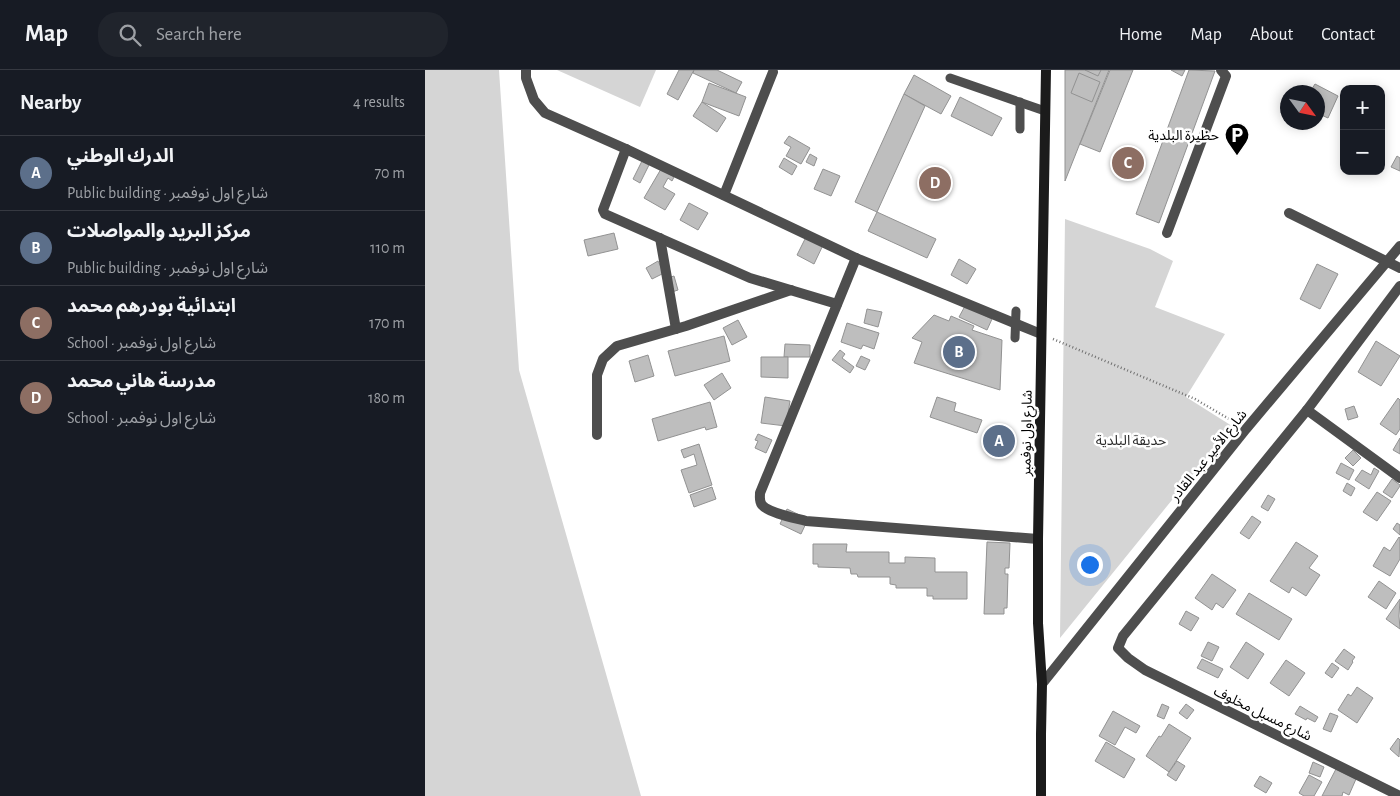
<!DOCTYPE html>
<meta charset="utf-8">
<style>
body{margin:0;font-family:"Alegreya Sans","Noto Sans Arabic",sans-serif;background:#20242c;color:#f1f3f6}
.controls{position:absolute;right:15px;top:15px;display:grid;overflow:hidden;border-radius:10px;box-shadow:0 2px 12px #0003}
.controls button{width:45px;height:45px;display:grid;place-items:center;padding:0;border:0;border-bottom:1px solid #363941;background:#171b24;color:#f1f3f6;font:25px sans-serif}
.compass{position:absolute;left:855px;top:15px;width:45px;height:45px;border-radius:50%;background:#171b24;box-shadow:0 2px 12px #0003;rotate:123deg}
.you{position:absolute;left:664px;top:494px;width:18px;height:18px;margin:-12px;border:4px solid #fff;border-radius:50%;background:#1a73e8;box-shadow:0 0 0 8px #1a73e833}
.badge{display:grid;place-items:center;width:32px;height:32px;border-radius:50%;background:#db2777;color:#fff;font-size:16px;font-weight:700}
.pin{position:absolute;translate:-50% -50%;border:2px solid #fff;box-shadow:0 1px 5px #0006}
.list{margin:0;padding:0;list-style:none}
h2{display:flex;justify-content:space-between;align-items:center;height:65px;margin:0;padding:0 20px;font-size:21px}
h2 small{font-size:16px;font-weight:400;color:#9ea1a6}
.list li{display:grid;grid-template-columns:32px 1fr auto;gap:15px;align-items:center;box-sizing:border-box;height:75px;padding:0 20px;border-top:1px solid #363941}
.list b{display:block;font-size:19px;white-space:nowrap}
.list p{margin:0;font-size:16px;white-space:nowrap;color:#9ea1a6}
.list em{font-size:16px;font-style:normal;color:#9ea1a6}
.icon{flex:none;width:28px;height:28px;fill:none;stroke:currentColor;stroke-width:2;stroke-linecap:round;stroke-linejoin:round}
.map{position:relative;flex:none;width:975px;height:726px;overflow:hidden}
header{display:flex;align-items:center;gap:30px;box-sizing:border-box;height:70px;padding:0 25px;background:#171b24;border-bottom:1px solid #363941}
header strong{font-size:24px}
nav{display:flex;gap:28px;margin-inline-start:auto;font-size:18px}
.search{width:350px;height:45px;background:#20242c;display:flex;align-items:center;gap:12px;box-sizing:border-box;padding:0 18px;border-radius:20px;color:#9ea1a6;font-size:19px}
main{display:flex}
aside{flex:1;background:#171b24}
.map>svg:first-child{display:block}
.green{fill:#d5d5d5}
.building{fill:#bebebe;stroke:#929292}
.lines{fill:none;stroke-linecap:round;stroke-linejoin:round}
.path{stroke:#707070;stroke-width:2.5;stroke-dasharray:1 2.5;stroke-linecap:butt}
.lane{stroke:#4e4e4e;stroke-width:9}
.street{stroke:#4e4e4e;stroke-width:10}
.secondary{stroke:#1b1b1b;stroke-width:10}
.labels{text-anchor:middle;stroke-width:5;stroke-linejoin:round;paint-order:stroke}
.poi-label{font-size:14px;fill:#000;stroke:#fff;text-anchor:end}
.street-label{font-size:14px;fill:#000;stroke:#fff}
.park-label{font-size:14px;fill:#2c2c2c;stroke:#fff}
</style>
<header>
<strong>Map</strong>
<div class="search"><svg class="icon" aria-label="search" viewBox="0 0 24 24"><circle cx="10" cy="10" r="6"/><path d="M15 15l6 6"/></svg>Search here</div>
<nav><a>Home</a><a>Map</a><a>About</a><a>Contact</a></nav>
</header>
<main>
<aside>
<h2>Nearby<small>4 results</small></h2>
<ul class="list">
<li><span class="badge" style="background:#5c6f8a">A</span><div><b>الدرك الوطني</b><p>Public building · شارع اول نوفمبر</p></div><em>70 m</em></li>
<li><span class="badge" style="background:#5c6f8a">B</span><div><b>مركز البريد والمواصلات</b><p>Public building · شارع اول نوفمبر</p></div><em>110 m</em></li>
<li><span class="badge" style="background:#8d6e63">C</span><div><b>ابتدائية بودرهم محمد</b><p>School · شارع اول نوفمبر</p></div><em>170 m</em></li>
<li><span class="badge" style="background:#8d6e63">D</span><div><b>مدرسة هاني محمد</b><p>School · شارع اول نوفمبر</p></div><em>180 m</em></li>
</ul>
</aside>
<div class="map">
<svg width="975" height="726" viewBox="0 0 975 726">
<rect width="100%" height="100%" fill="#fff"/>
<g class="green">
<polygon points="0,0 74,0 94,300 216,726 0,726"/>
<polygon points="132,0 231,0 215,37"/>
<polygon points="640,149 725,179 748,191 730,237 800,264 761,327 807,356 635,568"/>
</g>
<g class="building">
<polygon points="254,0 269,0 253,30 242,24"/>
<polygon points="269,0 292,0 317,12 311,23 268,3"/>
<polygon points="640,0 684,0 640,111"/>
<polygon points="660,0 676,0 673,6"/>
<polygon points="685,0 708,0 675,82 655,74"/>
<polygon points="746,0 760,0 757,6"/>
<polygon points="764,0 790,1 734,153 711,144"/>
<polygon points="654,3 675,12 667,32 646,23"/>
<polygon points="489,5 526,26 516,44 479,24"/>
<polygon points="284,13 321,27 314,46 277,32"/>
<polygon points="890,14 913,26 903,48 892,43 892,22 885,22"/>
<polygon points="479,24 500,36 452,142 430,132"/>
<polygon points="535,27 577,48 567,66 526,46"/>
<polygon points="277,32 301,48 292,62 268,46"/>
<polygon points="364,66 385,78 376,94 361,86 366,77 359,73"/>
<polygon points="385,84 392,88 389,96 381,92"/>
<polygon points="972,86 975,88 975,101 966,97"/>
<polygon points="359,88 372,96 367,105 354,97"/>
<polygon points="217,91 224,95 215,113 208,109"/>
<polygon points="236,99 249,107 247,111 243,108 238,117 250,124 240,140 219,128"/>
<polygon points="398,99 415,106 406,126 389,119"/>
<polygon points="264,133 283,143 273,160 255,150"/>
<polygon points="452,142 511,169 502,188 443,161"/>
<polygon points="189,163 193,179 163,186 159,170"/>
<polygon points="382,165 399,173 389,194 372,185"/>
<polygon points="534,189 551,199 542,214 526,205"/>
<polygon points="233,191 239,203 227,209 221,198"/>
<polygon points="892,194 913,204 895,239 875,229"/>
<polygon points="249,206 253,220 244,223 240,209"/>
<polygon points="540,236 567,249 562,260 534,247"/>
<polygon points="442,239 457,242 453,257 439,253"/>
<polygon points="509,245 524,251 526,246 549,256 547,260 577,270 575,320 489,293 497,272 487,268"/>
<polygon points="313,250 322,267 307,275 298,258"/>
<polygon points="422,253 454,263 449,279 438,275 436,279 416,272"/>
<polygon points="299,266 305,291 250,306 243,281"/>
<polygon points="951,271 975,286 956,316 933,302"/>
<polygon points="360,274 385,275 385,287 359,287"/>
<polygon points="415,280 420,284 417,288 429,297 425,303 407,290"/>
<polygon points="223,285 229,306 210,312 204,291"/>
<polygon points="436,286 445,290 440,300 431,296"/>
<polygon points="336,287 363,287 363,308 336,307"/>
<polygon points="297,303 306,318 289,330 279,315"/>
<polygon points="340,327 365,331 361,356 336,353"/>
<polygon points="512,327 531,333 529,341 557,350 552,363 505,347"/>
<polygon points="973,328 975,330 975,359 971,365 955,354"/>
<polygon points="285,332 292,357 281,360 280,357 233,371 227,349"/>
<polygon points="929,336 933,347 923,350 920,339"/>
<polygon points="333,364 347,370 341,383 330,378 333,371 330,370"/>
<polygon points="975,368 975,384 968,380"/>
<polygon points="274,374 287,415 264,423 256,400 272,395 269,384 259,388 256,380"/>
<polygon points="928,380 936,388 928,396 920,388"/>
<polygon points="916,393 929,400 924,410 911,403"/>
<polygon points="949,398 954,401 944,419 930,410 937,400 946,405"/>
<polygon points="967,409 975,415 975,416 967,428 958,422"/>
<polygon points="922,413 930,418 926,426 918,421"/>
<polygon points="287,417 291,429 269,437 265,425"/>
<polygon points="952,422 966,431 952,451 938,442"/>
<polygon points="843,425 850,429 843,441 836,437"/>
<polygon points="362,439 383,449 376,464 355,454"/>
<polygon points="827,446 836,452 824,469 815,463"/>
<polygon points="972,453 975,455 975,465 968,459"/>
<polygon points="974,467 975,468 975,489 965,506 948,496 959,477 965,481"/>
<polygon points="562,472 585,473 584,498 580,498 580,504 583,504 582,538 579,538 579,544 559,544"/>
<polygon points="871,472 893,486 884,498 895,505 881,526 867,517 864,523 845,511"/>
<polygon points="388,474 422,474 421,482 464,482 464,493 480,493 480,487 510,488 510,502 542,502 542,529 508,529 508,526 502,526 502,518 471,518 471,515 465,514 465,507 433,507 432,504 426,504 425,498 393,497 393,494 388,494"/>
<polygon points="787,504 811,520 798,538 791,533 787,540 770,528"/>
<polygon points="954,511 971,523 961,539 943,527"/>
<polygon points="824,523 867,549 854,570 811,544"/>
<polygon points="975,529 974,546 975,559 961,549"/>
<polygon points="761,541 774,548 766,561 754,554"/>
<polygon points="783,572 794,577 787,591 776,586"/>
<polygon points="821,572 839,584 823,609 805,597"/>
<polygon points="919,579 930,587 927,591 928,592 923,600 910,591"/>
<polygon points="777,589 798,599 793,608 772,598"/>
<polygon points="861,590 880,603 864,626 845,613"/>
<polygon points="907,593 914,598 907,608 900,603"/>
<polygon points="932,617 948,628 932,653 913,640 923,624 926,626"/>
<polygon points="737,634 744,637 739,649 732,646"/>
<polygon points="761,634 769,640 762,649 754,643"/>
<polygon points="875,636 893,647 890,652 882,648 881,650 870,644"/>
<polygon points="688,641 715,656 711,663 700,657 690,675 674,666"/>
<polygon points="905,643 913,646 906,662 898,659"/>
<polygon points="744,654 766,668 744,702 721,686 734,666 736,667"/>
<polygon points="973,668 975,670 974,687 965,679"/>
<polygon points="681,672 710,689 699,708 670,691"/>
<polygon points="752,691 760,696 751,711 742,705"/>
<polygon points="888,692 899,697 895,707 884,703"/>
<polygon points="911,699 931,709 924,725 918,722 917,726 897,726"/>
<polygon points="884,705 897,712 889,726 879,726 874,723"/>
<polygon points="835,706 847,713 841,723 829,716"/>
</g>
<g class="lines">
<polyline class="path" points="628,269 770,329 811,353"/>
<g class="lane">
<polyline points="525,8 620,41"/>
<polyline points="595,59 595,32"/>
<polyline points="590,268 591,241"/>
</g>
<g class="street">
<polyline points="101,0 101,8 109,30 120,43 201,79 431,188 616,264"/>
<polyline points="201,79 178,140 180,144 325,208 412,234"/>
<polyline points="299,125 348,2"/>
<polyline points="864,143 975,198"/>
<polyline points="742,163 801,6 796,0"/>
<polyline points="235,168 251,259"/>
<path d="M431,188L335,423C335,428 334,431 337,435C344,443 370,448 381,451L613,469"/>
<polyline points="882,340 975,408"/>
<polyline points="172,365 172,305 178,289 192,276 261,256 366,220"/>
<polyline points="617,614 821,359 975,176"/>
<polyline points="975,726 720,600 703,588 693,578 698,566 882,340 975,216"/>
</g>
<polyline class="secondary" points="616,726 616,664 617,614 613,553 613,469 621,0"/>
</g>
<defs>
<symbol id="parking-pin" viewBox="-11 -11 22 30"><path d="M0 17L-7.5 6A9.5 9.5 0 1 1 7.5 6Z" fill="#000" stroke="#fff"/><path d="M-3.5-5.5H1a3.5 3.5 0 0 1 0 7H-1V5.5H-3.5ZM-1-3.4V-.6H.8a1.4 1.4 0 0 0 0-2.8Z" fill="#fff"/></symbol>
</defs>
<g fill-rule="evenodd">
<use href="#parking-pin" x="798" y="51" width="28" height="38"/>
</g>
<g class="labels">
<g class="poi-label">
<text x="794" y="70">حظيرة البلدية</text>
</g>
<g class="street-label">
<text transform="translate(601 363) rotate(-89)" y="5">شارع اول نوفمبر</text>
<text transform="translate(783 385) rotate(-51)" y="5">شارع الأمير عبد القادر</text>
<text transform="translate(838 643) rotate(26)" y="5">شارع مسبل مخلوف</text>
</g>
<g class="park-label">
<text x="706" y="375">حديقة البلدية</text>
</g>
</g>
</svg>
<div class="controls">
<button>+</button>
<button>−</button>
</div>
<svg class="compass" viewBox="-18 -18 36 36"><path d="M0-13l5 13h-10z" fill="#e53935"/><path d="M0 13l5-13h-10z" fill="#9ea1a6"/></svg>
<div class="you"></div>
<div class="pin badge" style="left:574px;top:371px;background:#5c6f8a">A</div>
<div class="pin badge" style="left:534px;top:282px;background:#5c6f8a">B</div>
<div class="pin badge" style="left:703px;top:93px;background:#8d6e63">C</div>
<div class="pin badge" style="left:510px;top:113px;background:#8d6e63">D</div>
</div>
</main>
